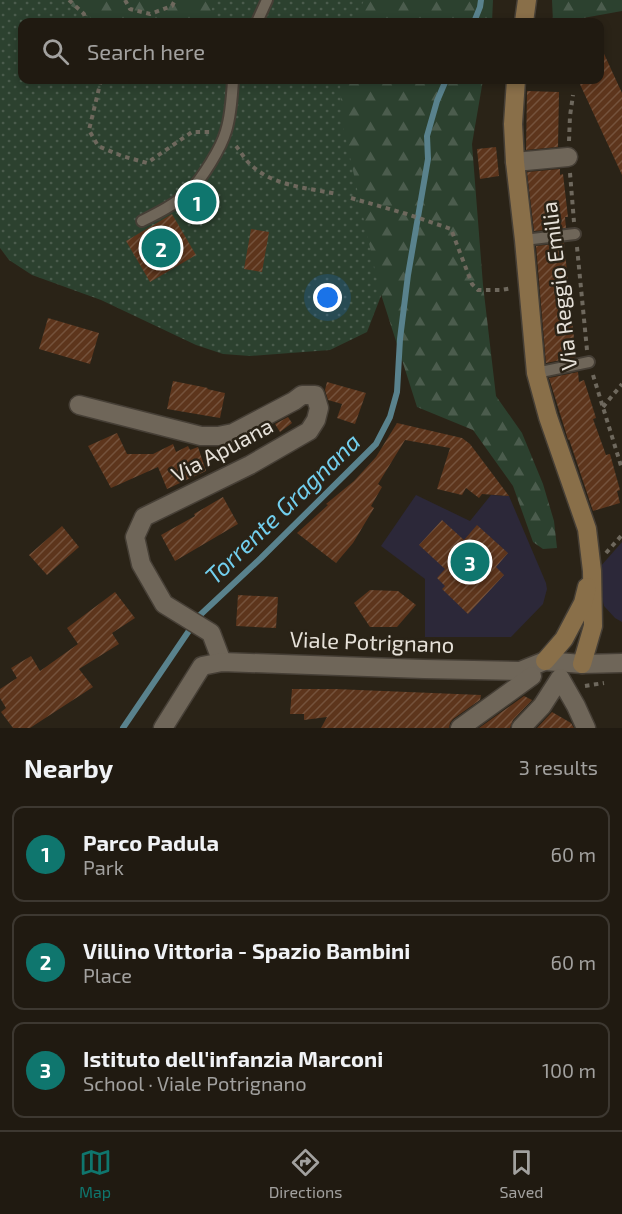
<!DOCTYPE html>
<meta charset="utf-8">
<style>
body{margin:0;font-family:"Exo 2",sans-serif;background:#28231a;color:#f1f3f6}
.you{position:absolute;left:328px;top:298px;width:21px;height:21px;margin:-15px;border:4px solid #fff;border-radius:50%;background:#1a73e8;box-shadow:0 0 0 9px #1a73e833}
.badge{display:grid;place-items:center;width:39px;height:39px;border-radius:50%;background:#0f766e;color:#fff;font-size:20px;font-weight:700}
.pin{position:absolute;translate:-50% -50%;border:3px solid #fff;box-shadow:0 2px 6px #0006}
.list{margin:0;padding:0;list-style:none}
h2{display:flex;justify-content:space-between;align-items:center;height:78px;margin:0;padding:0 24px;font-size:26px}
h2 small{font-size:20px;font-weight:400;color:#a2a19f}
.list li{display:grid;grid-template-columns:39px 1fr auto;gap:18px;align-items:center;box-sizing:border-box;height:96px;margin:0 12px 12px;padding:0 12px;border:2px solid #3d3831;border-radius:12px}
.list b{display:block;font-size:22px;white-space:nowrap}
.list p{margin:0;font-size:20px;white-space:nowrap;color:#a2a19f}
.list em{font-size:20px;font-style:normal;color:#a2a19f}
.icon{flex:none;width:33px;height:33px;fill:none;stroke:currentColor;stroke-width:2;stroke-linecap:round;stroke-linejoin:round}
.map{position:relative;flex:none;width:622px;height:728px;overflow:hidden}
.search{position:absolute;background:#201a11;box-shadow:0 3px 9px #0003;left:18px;right:18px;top:18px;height:66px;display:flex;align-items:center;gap:15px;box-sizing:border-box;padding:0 21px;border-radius:12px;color:#a2a19f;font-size:22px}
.sheet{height:402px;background:#201a11}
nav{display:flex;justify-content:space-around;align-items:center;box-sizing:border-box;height:84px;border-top:2px solid #3d3831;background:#201a11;font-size:16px;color:#a2a19f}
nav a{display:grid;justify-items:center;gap:3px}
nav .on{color:#0f766e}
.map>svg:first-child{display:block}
.education{fill:#2c2839}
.grass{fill:url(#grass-dots)}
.forest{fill:url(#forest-firs)}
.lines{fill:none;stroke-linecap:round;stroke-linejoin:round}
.stream{stroke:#59828d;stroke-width:6}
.building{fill:url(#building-hatch)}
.lane-casing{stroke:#463f36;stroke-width:14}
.street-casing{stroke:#463f36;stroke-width:21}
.secondary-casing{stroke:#463f36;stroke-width:21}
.path{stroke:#6e685d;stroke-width:4;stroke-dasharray:4.5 4.5;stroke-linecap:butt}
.lane{stroke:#6f6659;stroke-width:10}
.street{stroke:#6f6659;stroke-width:18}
.secondary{stroke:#896f49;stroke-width:18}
.labels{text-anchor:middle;stroke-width:5;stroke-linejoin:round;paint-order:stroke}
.street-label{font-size:22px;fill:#e6e1d9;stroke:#2a2317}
.water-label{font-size:24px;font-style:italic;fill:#72cfee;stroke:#2a2317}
</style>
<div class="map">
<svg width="622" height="728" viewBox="0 0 622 728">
<defs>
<pattern id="grass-dots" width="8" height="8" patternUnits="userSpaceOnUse" patternTransform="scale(1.5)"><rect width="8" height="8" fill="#2c412f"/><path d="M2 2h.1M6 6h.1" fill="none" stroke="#4b5c4d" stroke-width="1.8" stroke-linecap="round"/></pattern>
<pattern id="forest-firs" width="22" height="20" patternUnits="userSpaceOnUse" patternTransform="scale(1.5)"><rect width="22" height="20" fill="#2c412f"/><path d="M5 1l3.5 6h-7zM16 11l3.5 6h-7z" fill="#4b5c4d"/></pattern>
<pattern id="building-hatch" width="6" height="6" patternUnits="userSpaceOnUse" patternTransform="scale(1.5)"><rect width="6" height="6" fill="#5d351c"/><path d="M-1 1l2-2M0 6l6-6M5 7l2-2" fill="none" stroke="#74523c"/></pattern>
</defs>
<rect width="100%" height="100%" fill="#2a2317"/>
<g class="education">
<polygon points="416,495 470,521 491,495 509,496 546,583 547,589 543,604 511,637 425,637 425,579 381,546"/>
<polygon points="622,542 622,622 615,618 604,606 600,589 600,567"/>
</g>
<polygon class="grass" points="0,0 435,0 432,22 22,22 22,80 415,80 391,270 367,332 330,350 250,356 223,354 196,345 101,300 32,275 9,260 0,248"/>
<g class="forest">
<polygon points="61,0 215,0 207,22 98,22"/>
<polygon points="364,0 493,0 492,22 355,22"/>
<polygon points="552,0 622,0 622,11 561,22 553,22"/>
<polygon points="340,80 483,80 472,144 483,285 496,396 522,433 543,484 554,521 557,548 543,549 533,542 513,486 473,430 417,407 379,288 342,121"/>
</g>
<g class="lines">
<g class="stream">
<polyline points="474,22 480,7 481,0"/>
<polyline points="123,728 199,616 261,558 376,444 390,417 397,392 400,339 408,275 428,159 427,136 437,101 446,80"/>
</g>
</g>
<g class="building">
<polygon points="600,45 622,93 622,175 578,80 600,80"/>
<polygon points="527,91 559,92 558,147 526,150"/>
<polygon points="496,147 499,176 480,179 477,149"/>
<polygon points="560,169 560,175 563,174 568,217 565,217 566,228 534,231 527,172"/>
<polygon points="172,214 196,255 150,282 126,241"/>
<polygon points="251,229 269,232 262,272 244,269"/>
<polygon points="564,243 576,357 546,363 536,246"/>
<polygon points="48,318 99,333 90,364 39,349"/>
<polygon points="578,372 579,382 584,380 596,418 593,419 606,455 610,454 620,490 617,491 620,503 593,511 569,439 568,440 566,433 549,378"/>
<polygon points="173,381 208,388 207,389 225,393 220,418 167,409"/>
<polygon points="327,382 366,393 355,424 337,418 342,404 328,400 325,390"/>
<polygon points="288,417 292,423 280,432 275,424"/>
<polygon points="397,423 462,438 470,444 509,496 482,494 479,498 466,488 462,495 437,489 450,448 405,440 378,484 382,487 371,506 374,508 353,543 336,563 297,533 328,505 326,504 354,481 376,457"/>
<polygon points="117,433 127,454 153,454 173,444 176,452 188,446 190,450 198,447 206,471 167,489 158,467 111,488 88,446"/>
<polygon points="223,497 238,524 175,561 161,535 195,516 194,514"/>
<polygon points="442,520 464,540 477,525 508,553 496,567 504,575 468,614 442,589 445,586 437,578 445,569 419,545"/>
<polygon points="62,526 79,547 47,575 29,555"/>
<polygon points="370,590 398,591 416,605 397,627 370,627 354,603"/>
<polygon points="115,592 135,618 112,633 119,644 79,669 93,687 30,728 13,728 1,712 6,708 0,698 0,689 17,678 11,668 31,656 40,671 78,644 67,628"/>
<polygon points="238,595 278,597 276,628 236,626"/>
<polygon points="292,689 335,689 481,695 480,700 453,719 450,723 449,728 321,728 327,717 304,720 304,714 290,714"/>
<polygon points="524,696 532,700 513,720 510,728 479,728"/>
<polygon points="552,712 571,723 574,728 537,728"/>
</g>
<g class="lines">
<defs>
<g id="lane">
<polyline points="257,22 267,0"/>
<path d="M142,221C158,213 176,204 190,191C202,178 221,149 226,131C231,115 232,97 233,80"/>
<polyline points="524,240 575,234"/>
<polyline points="536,373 589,362"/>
</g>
<g id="street">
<polyline points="515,162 568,157"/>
<polyline points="79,405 201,436 218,436 233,433 294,401 302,395 315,395 319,408 316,420 309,431 250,465 144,517 135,537 141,564 164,604 211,633 222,662"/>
<polyline points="163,728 202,666 222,662 424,669 520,671 545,661 582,664 622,663"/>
<polyline points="460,728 532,676"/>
<polyline points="521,728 542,706 560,678 576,706 586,728"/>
</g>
<g id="secondary">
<polyline points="524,22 527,0"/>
<polyline points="516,80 513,124 515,162 524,240 536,373 548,417 587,529 592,571 593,626 582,664"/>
<polyline points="545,661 564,639 583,603 587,587"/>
</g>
</defs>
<use href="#lane" class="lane-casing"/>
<use href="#street" class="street-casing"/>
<use href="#secondary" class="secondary-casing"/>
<g class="path">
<polyline points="69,0 84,14 86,22"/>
<polyline points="125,0 130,9 150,14 172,6 175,0"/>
<polyline points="101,80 89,130 98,146 122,156 147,163 192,132 212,132"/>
<polyline points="569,141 570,116 573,95"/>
<path d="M236,146C241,152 245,160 251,165C273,186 308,188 337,194"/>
<polyline points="570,173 574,222"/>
<polyline points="351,198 407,214 451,229 472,284 478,290 501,290 512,288"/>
<polyline points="577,247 587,350"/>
<polyline points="593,375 622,469"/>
<polyline points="603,407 622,384"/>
<polyline points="606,553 622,535"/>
<polyline points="585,686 604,683"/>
</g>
<use href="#lane" class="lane"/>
<use href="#street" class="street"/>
<use href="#secondary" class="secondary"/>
</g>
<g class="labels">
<g class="street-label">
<text transform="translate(559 286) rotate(-97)" y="8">Via Reggio Emilia</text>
<text transform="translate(222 450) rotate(-28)" y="8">Via Apuana</text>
<text transform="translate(372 642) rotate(2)" y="8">Viale Potrignano</text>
</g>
<g class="water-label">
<text transform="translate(283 509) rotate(-44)" y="8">Torrente Gragnana</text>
</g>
</g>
</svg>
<div class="you"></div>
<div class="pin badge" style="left:197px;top:202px">1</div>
<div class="pin badge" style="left:161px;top:248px">2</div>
<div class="pin badge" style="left:470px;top:562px">3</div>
<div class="search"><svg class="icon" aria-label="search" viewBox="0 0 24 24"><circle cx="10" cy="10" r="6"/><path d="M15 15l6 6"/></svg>Search here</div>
</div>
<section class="sheet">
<h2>Nearby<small>3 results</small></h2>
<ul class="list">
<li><span class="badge">1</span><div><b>Parco Padula</b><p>Park</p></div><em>60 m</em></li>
<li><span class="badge">2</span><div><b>Villino Vittoria - Spazio Bambini</b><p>Place</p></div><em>60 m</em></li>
<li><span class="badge">3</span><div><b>Istituto dell'infanzia Marconi</b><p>School · Viale Potrignano</p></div><em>100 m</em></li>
</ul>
</section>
<nav>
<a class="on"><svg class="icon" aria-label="map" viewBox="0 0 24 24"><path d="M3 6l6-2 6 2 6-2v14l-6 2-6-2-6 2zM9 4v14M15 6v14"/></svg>Map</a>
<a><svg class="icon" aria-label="directions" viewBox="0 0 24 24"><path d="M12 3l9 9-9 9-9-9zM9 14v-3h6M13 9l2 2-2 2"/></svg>Directions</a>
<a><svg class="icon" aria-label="saved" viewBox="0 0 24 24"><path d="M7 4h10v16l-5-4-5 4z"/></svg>Saved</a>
</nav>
